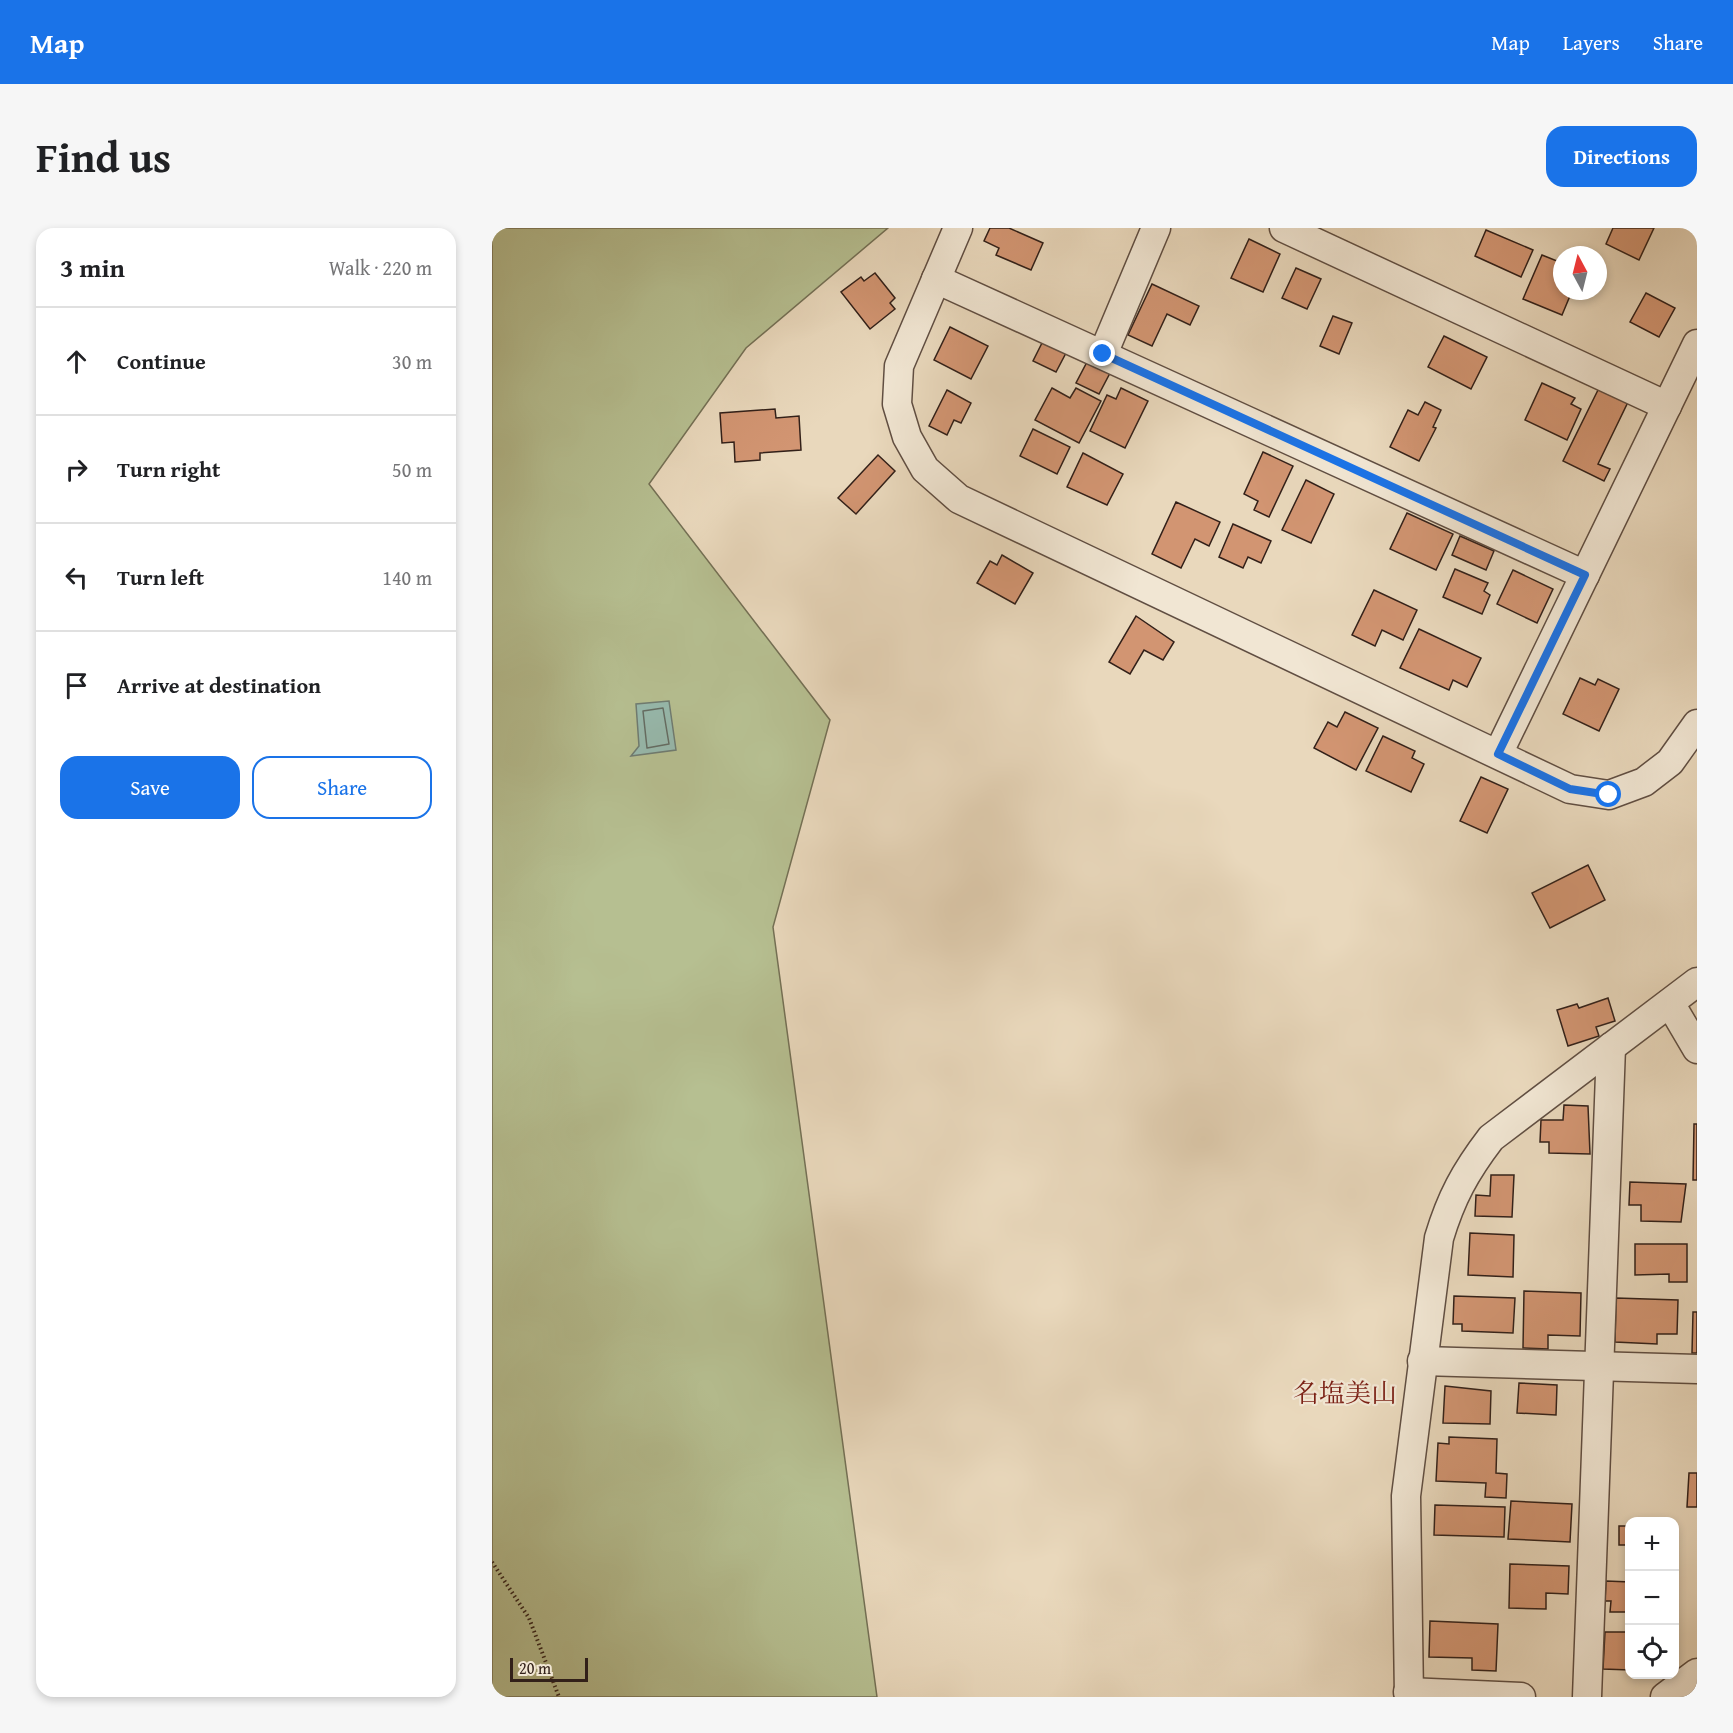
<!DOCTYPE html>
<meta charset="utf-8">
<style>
body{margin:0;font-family:"Gentium Book Plus","Noto Serif JP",serif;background:#f6f6f6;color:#202124}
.controls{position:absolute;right:18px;bottom:18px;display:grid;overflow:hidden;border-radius:12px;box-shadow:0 3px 9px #0003}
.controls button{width:54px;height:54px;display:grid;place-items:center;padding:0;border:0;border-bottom:2px solid #e0e0e0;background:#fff;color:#202124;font:30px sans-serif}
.compass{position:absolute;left:1061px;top:18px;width:54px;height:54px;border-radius:50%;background:#fff;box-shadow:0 3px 9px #0003;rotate:353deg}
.scale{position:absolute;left:18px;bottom:15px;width:78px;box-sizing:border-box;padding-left:6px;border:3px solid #322019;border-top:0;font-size:16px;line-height:21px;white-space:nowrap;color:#322019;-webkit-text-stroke:4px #f1e6d3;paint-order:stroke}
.stop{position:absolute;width:18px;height:18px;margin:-14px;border:4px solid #1a73e8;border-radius:50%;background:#fff}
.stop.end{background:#1a73e8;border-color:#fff;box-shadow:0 2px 6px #0008}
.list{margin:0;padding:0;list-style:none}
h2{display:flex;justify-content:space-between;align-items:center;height:78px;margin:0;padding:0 24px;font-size:26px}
h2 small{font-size:20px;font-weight:400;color:#757577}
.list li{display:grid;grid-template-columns:39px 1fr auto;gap:18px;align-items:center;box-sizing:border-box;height:108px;padding:0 24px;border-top:2px solid #e0e0e0}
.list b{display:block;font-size:22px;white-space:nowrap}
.list em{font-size:20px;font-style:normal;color:#757577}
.actions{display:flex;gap:12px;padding:18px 24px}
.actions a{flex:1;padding:14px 0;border:2px solid #1a73e8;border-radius:18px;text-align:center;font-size:21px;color:#1a73e8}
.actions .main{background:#1a73e8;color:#fff}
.icon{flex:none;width:33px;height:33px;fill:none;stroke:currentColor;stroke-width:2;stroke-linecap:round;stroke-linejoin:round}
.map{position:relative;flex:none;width:1205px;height:1469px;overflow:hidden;border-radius:18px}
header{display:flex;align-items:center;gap:36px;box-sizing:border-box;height:84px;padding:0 30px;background:#1a73e8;color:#fff}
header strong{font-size:28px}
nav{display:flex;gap:33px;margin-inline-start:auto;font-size:21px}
.intro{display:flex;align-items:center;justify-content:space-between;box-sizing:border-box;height:144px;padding:0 36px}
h1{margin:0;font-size:42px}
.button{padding:15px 27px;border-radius:18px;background:#1a73e8;color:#fff;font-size:21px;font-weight:700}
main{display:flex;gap:36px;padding:0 36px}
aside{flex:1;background:#fff;border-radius:18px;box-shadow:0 3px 9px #0003}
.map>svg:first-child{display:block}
.green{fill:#b6bf91;stroke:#747055;stroke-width:1.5}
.water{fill:#97baae;stroke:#6f7c72;stroke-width:1.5}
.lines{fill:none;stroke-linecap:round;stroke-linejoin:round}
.shore{stroke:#646d64;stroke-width:1.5}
.building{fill:#d29572;stroke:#322019;stroke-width:1.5}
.minor-casing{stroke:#604e42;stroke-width:31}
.path{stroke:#322019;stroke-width:4;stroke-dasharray:1.5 3;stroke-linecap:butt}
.minor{stroke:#f1e6d3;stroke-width:28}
.route{stroke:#1a73e8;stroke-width:8}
.labels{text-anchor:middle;stroke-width:4.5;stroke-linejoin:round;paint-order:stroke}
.neighbourhood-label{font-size:26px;fill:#7a1f14;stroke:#f1e6d3}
</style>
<header>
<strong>Map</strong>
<nav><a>Map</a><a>Layers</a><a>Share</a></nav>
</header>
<div class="intro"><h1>Find us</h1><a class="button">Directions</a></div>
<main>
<aside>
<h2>3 min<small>Walk · 220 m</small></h2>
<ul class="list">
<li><svg class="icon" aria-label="ahead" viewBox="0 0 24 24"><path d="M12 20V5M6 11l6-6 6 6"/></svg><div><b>Continue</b></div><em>30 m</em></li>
<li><svg class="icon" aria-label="right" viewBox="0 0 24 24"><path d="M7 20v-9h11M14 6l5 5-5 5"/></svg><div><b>Turn right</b></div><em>50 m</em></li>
<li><svg class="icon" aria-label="left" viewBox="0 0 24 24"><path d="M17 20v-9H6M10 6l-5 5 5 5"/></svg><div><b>Turn left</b></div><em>140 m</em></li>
<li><svg class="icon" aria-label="arrive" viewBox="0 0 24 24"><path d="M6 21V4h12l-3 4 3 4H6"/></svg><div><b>Arrive at destination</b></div></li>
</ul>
<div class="actions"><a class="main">Save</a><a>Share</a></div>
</aside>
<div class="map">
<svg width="1205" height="1469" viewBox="0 0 1205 1469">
<rect width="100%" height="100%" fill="#e9d8bc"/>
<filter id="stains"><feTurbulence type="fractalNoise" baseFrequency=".00333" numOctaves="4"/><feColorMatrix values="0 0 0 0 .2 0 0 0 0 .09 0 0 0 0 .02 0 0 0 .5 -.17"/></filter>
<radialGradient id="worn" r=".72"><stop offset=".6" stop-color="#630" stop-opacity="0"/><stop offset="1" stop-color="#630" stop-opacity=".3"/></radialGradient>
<polygon class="green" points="0,0 396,0 254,120 157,256 338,492 281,699 385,1469 0,1469"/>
<polygon class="water" points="177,473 184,522 139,528 147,518 144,476"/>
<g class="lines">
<polygon class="shore" points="171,480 177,516 155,520 151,483"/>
</g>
<g class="building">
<polygon points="498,0 517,0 551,15 539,42 504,27 507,20 492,13"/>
<polygon points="1121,0 1162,0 1147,32 1114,16"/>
<polygon points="994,2 1041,22 1029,49 983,28"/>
<polygon points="757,11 788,26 771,64 739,50"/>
<polygon points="1050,27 1070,35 1070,63 1080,63 1070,87 1031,71"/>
<polygon points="804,40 829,51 815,81 790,70"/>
<polygon points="383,45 403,70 398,75 403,81 378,101 349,64 369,49 372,53"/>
<polygon points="660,56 707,78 698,97 675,86 660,118 636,107"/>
<polygon points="1154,65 1183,80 1167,109 1138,94"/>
<polygon points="841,88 860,95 847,126 828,118"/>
<polygon points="458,99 496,118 479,151 442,132"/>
<polygon points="952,108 995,129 979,161 936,139"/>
<polygon points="552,111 575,123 564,144 541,133"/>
<polygon points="595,134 618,145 607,166 584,155"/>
<polygon points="1050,155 1083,170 1079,176 1089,181 1075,212 1033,192"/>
<polygon points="560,160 578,170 584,160 609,173 587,215 543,192"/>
<polygon points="629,160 656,173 633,220 598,203 615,167 624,171"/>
<polygon points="1107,160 1136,174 1106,236 1118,241 1112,253 1071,233"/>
<polygon points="455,162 479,175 469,195 462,192 455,207 437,198"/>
<polygon points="933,174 949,182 941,199 944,200 927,233 898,219 916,182 926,187"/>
<polygon points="283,181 284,190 307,188 309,222 268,225 268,232 243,234 242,214 230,215 228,185"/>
<polygon points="541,201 578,219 565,246 528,228"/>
<polygon points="771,224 801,238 777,289 762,282 766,273 752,266"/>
<polygon points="591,225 631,246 615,277 575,259"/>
<polygon points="386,227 403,243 364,286 346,270"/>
<polygon points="814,252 842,266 819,315 790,302"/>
<polygon points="684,274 728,294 717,318 703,311 689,340 660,326"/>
<polygon points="915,285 961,306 944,342 898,321"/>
<polygon points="741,296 779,313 769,335 756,329 751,340 727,329"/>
<polygon points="968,308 1002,323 994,342 960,327"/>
<polygon points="510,327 541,345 523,376 485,355 498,333 505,337"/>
<polygon points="963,341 996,355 992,363 998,367 990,386 951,369"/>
<polygon points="1021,342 1061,361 1045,395 1005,376"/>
<polygon points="882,362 925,382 911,412 890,402 883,418 860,407"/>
<polygon points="644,388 682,414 671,432 652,422 638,446 617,434"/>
<polygon points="927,401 989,430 975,459 961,452 957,462 908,440"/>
<polygon points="1088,450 1103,457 1106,451 1127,461 1107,503 1071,486"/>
<polygon points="853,484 886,500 864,542 822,520 836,494 845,499"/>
<polygon points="891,508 923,523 920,530 932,536 919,564 874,543"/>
<polygon points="989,549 1016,561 995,605 968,593"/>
<polygon points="1096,637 1113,672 1058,700 1040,665"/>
<polygon points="1116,770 1123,793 1104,799 1107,808 1076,818 1065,782 1085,776 1087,780"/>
<polygon points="1072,877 1096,878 1098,926 1057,925 1057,914 1048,914 1049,892 1071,892"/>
<polygon points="1202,896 1205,896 1205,952 1201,952"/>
<polygon points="999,947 1022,947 1020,989 983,988 984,967 998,968"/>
<polygon points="1138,954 1194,956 1189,994 1149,993 1149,977 1137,977"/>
<polygon points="978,1005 1022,1007 1021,1049 976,1047"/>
<polygon points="1143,1016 1195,1016 1195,1054 1177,1054 1177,1046 1143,1047"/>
<polygon points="1032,1063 1089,1065 1088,1108 1056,1107 1056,1121 1031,1120"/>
<polygon points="962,1068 1023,1070 1021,1105 970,1103 970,1096 961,1096"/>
<polygon points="1124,1070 1186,1072 1185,1106 1165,1106 1165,1116 1123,1114"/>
<polygon points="1201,1084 1205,1084 1205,1125 1200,1125"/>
<polygon points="1027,1155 1065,1157 1064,1187 1025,1185"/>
<polygon points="953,1158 999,1163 998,1196 951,1195"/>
<polygon points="957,1209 1005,1211 1004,1245 1015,1246 1014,1270 993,1269 994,1255 944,1253 946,1215 957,1216"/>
<polygon points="1197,1245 1205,1245 1205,1279 1195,1279"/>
<polygon points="1019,1273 1080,1276 1078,1314 1016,1311"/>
<polygon points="943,1277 1013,1279 1012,1309 942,1307"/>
<rect x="1127" y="1298" width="11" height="19"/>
<polygon points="1018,1336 1077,1338 1076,1366 1054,1365 1054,1381 1017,1380"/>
<polygon points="1114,1353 1138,1354 1138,1392 1135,1392 1135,1384 1118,1384 1119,1373 1113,1373"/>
<polygon points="938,1393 1006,1396 1004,1443 980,1442 980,1430 937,1429"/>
<polygon points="1113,1404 1138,1404 1138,1442 1111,1441"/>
</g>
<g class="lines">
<defs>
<g id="minor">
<polyline points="466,0 407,138 405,176 415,209 433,241 467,271 1078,561 1117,567 1152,554 1178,534 1205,496"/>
<polyline points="792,0 1175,178"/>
<polyline points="444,51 1093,347"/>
<polyline points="611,126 664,0"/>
<polyline points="1006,526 1205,116"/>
<polyline points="1178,775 1205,821"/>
<polyline points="930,1133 1205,1141"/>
<polyline points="916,1464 1029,1469"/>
<path d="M917,1469L914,1268L947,1010C959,970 973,944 999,910L1205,754"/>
<polyline points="1095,1469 1119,819"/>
<polyline points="1173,1469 1205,1445"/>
</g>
</defs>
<use href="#minor" class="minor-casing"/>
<polyline class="path" points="0,1334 37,1390 67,1469"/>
<use href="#minor" class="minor"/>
</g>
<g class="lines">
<polyline class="route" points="611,126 1093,347 1006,526 1078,561 1117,567"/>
</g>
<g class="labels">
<g class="neighbourhood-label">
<text x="853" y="1174">名塩美山</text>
</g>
</g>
<rect width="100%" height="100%" filter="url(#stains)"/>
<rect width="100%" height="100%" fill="url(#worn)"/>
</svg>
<div class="controls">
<button>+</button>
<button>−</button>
<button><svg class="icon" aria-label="locate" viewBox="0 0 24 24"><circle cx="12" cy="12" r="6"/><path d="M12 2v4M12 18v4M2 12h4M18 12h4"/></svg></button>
</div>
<svg class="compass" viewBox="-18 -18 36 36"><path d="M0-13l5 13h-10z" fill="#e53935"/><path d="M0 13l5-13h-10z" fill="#757577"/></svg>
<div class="scale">20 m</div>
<div class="stop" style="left:1117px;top:567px"></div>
<div class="stop end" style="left:611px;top:126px"></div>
</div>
</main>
